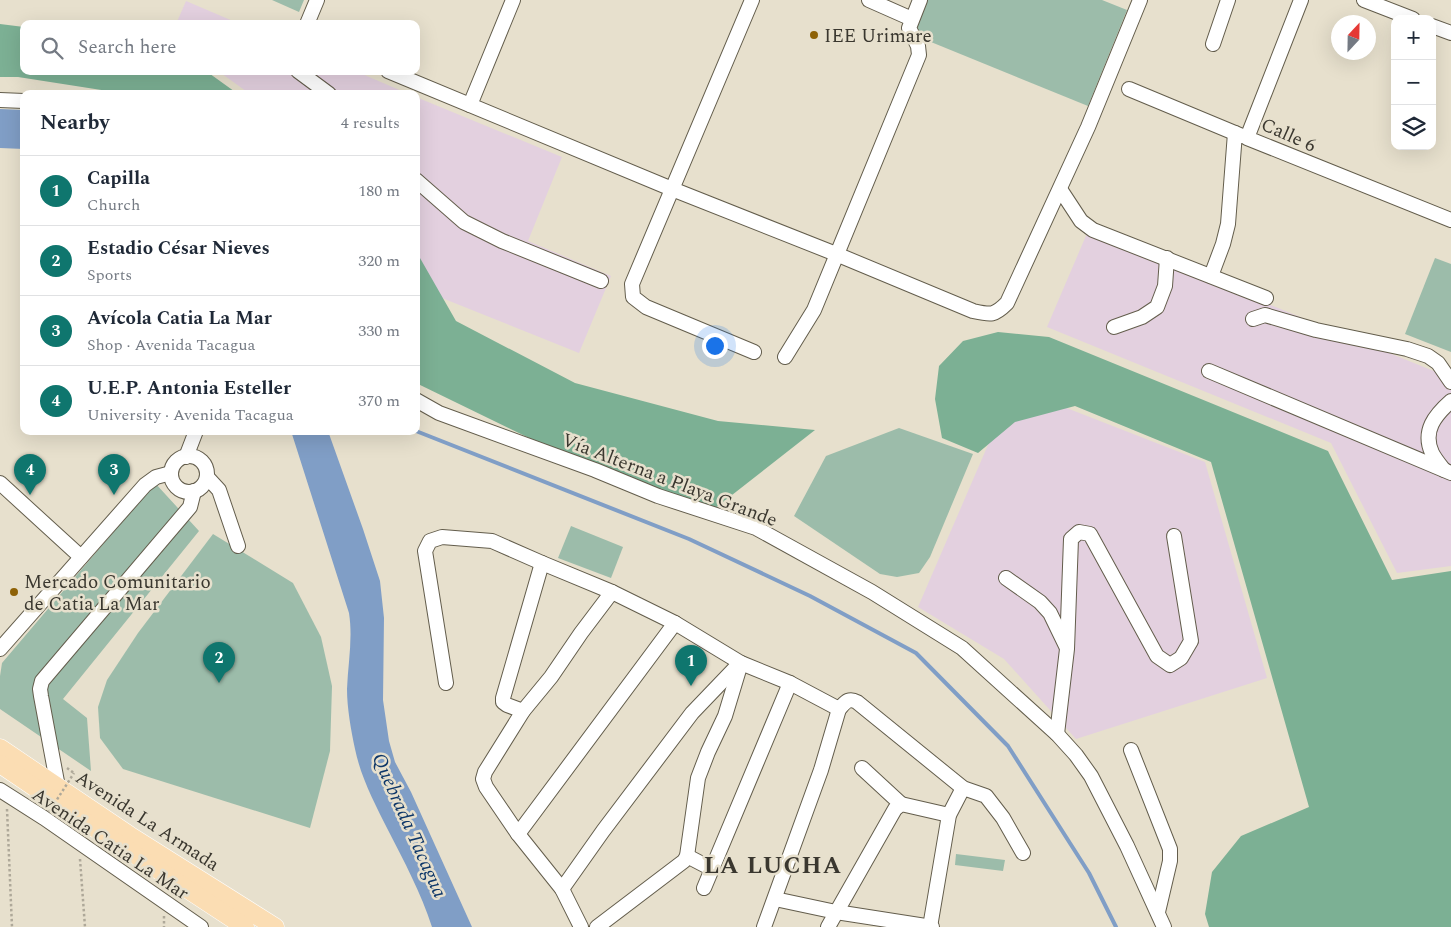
<!DOCTYPE html>
<meta charset="utf-8">
<style>
body{margin:0;font-family:Spectral,serif;background:#f2f2f3;color:#1f2937}
.controls{position:absolute;right:15px;top:15px;display:grid;overflow:hidden;border-radius:10px;box-shadow:0 5px 20px #0002}
.controls button{width:45px;height:45px;display:grid;place-items:center;padding:0;border:0;border-bottom:1px solid #e0e1e3;background:#fff;color:#1f2937;font:25px sans-serif}
.compass{position:absolute;left:1331px;top:15px;width:45px;height:45px;border-radius:50%;background:#fff;box-shadow:0 5px 20px #0002;rotate:22deg}
.you{position:absolute;left:714px;top:345px;width:18px;height:18px;margin:-12px;border:4px solid #fff;border-radius:50%;background:#1a73e8;box-shadow:0 0 0 8px #1a73e833}
.badge{display:grid;place-items:center;width:32px;height:32px;border-radius:50%;background:#0f766e;color:#fff;font-size:16px;font-weight:700}
.pin{position:absolute;translate:-50% -41px;filter:drop-shadow(0 1px 2px #0008)}
.pin::after{content:'';position:absolute;top:26px;width:18px;height:15px;background:inherit;clip-path:polygon(0 0,100% 0,50% 100%)}
.list{margin:0;padding:0;list-style:none}
h2{display:flex;justify-content:space-between;align-items:center;height:65px;margin:0;padding:0 20px;font-size:21px}
h2 small{font-size:16px;font-weight:400;color:#747a83}
.list li{display:grid;grid-template-columns:32px 1fr auto;gap:15px;align-items:center;box-sizing:border-box;height:70px;padding:0 20px;border-top:1px solid #e0e1e3}
.list b{display:block;font-size:19px;white-space:nowrap}
.list p{margin:0;font-size:16px;white-space:nowrap;color:#747a83}
.list em{font-size:16px;font-style:normal;color:#747a83}
.icon{flex:none;width:28px;height:28px;fill:none;stroke:currentColor;stroke-width:2;stroke-linecap:round;stroke-linejoin:round}
.map{position:relative;flex:none;width:1451px;height:927px;overflow:hidden}
.search{position:absolute;background:#fff;box-shadow:0 5px 20px #0002;left:20px;top:20px;width:400px;height:55px;display:flex;align-items:center;gap:12px;box-sizing:border-box;padding:0 18px;border-radius:10px;color:#747a83;font-size:19px}
.panel{position:absolute;background:#fff;box-shadow:0 5px 20px #0002;left:20px;top:90px;width:400px;height:345px;border-radius:10px}
.map>svg:first-child{display:block}
.commercial{fill:#e3d0df}
.green{fill:#9cbcaa}
.forest{fill:#7cb094}
.water{fill:#809ec6}
.lines{fill:none;stroke-linecap:round;stroke-linejoin:round}
.stream{stroke:#809ec6;stroke-width:4}
.minor-casing{stroke:#635d4c;stroke-width:16}
.major-casing{stroke:#fff;stroke-width:19}
.path{stroke:#aea899;stroke-width:2.5;stroke-dasharray:2.5 2.5;stroke-linecap:butt}
.minor{stroke:#fff;stroke-width:14}
.major{stroke:#fbddb3;stroke-width:18}
.path-bridge{stroke:#aea899;stroke-width:2.5;stroke-dasharray:2.5 2.5;stroke-linecap:butt}
.poi-dot{fill:#8e6207;stroke:#e7e0cd;stroke-width:2}
.labels{text-anchor:middle;stroke-width:5;stroke-linejoin:round;paint-order:stroke}
.poi-label{font-size:19px;fill:#3a372f;stroke:#e7e0cd;text-anchor:start}
.street-label{font-size:19px;fill:#3a372f;stroke:#e7e0cd}
.water-label{font-size:20px;font-style:italic;fill:#0d3668;stroke:#e7e0cd}
.district-label{font-size:24px;font-weight:bold;letter-spacing:1px;fill:#3a372f;stroke:#e7e0cd}
</style>
<div class="map">
<svg width="1451" height="927" viewBox="0 0 1451 927">
<rect width="100%" height="100%" fill="#e7e0cd"/>
<g class="commercial">
<polygon points="186,1 240,24 176,24"/>
<polygon points="218,71 355,71 409,94 250,94"/>
<polygon points="416,97 562,157 528,241 611,276 579,353 427,292 416,260"/>
<polygon points="1088,231 1451,378 1451,566 1397,573 1331,443 1047,327"/>
<polygon points="1013,387 1205,462 1267,678 1076,739 1004,659 918,607"/>
</g>
<g class="green">
<polygon points="272,0 304,0 299,12"/>
<polygon points="917,0 1102,0 1127,10 1088,106 904,31"/>
<polygon points="1435,258 1451,264 1451,352 1405,334"/>
<polygon points="899,428 973,454 930,557 919,573 897,577 880,574 794,516 826,456"/>
<polygon points="155,483 199,531 63,699 87,718 91,771 0,709 0,676 2,663"/>
<polygon points="571,526 623,547 611,578 558,558"/>
<polygon points="213,534 293,583 321,637 332,686 330,751 310,828 123,769 100,738 98,707 107,680 138,633"/>
<polygon points="956,854 1005,860 1003,871 955,865"/>
</g>
<g class="forest">
<polygon points="0,24 24,27 24,71 206,71 238,94 127,94 18,77 0,77"/>
<polygon points="416,251 456,321 575,383 718,421 815,430 709,513 595,470 416,383"/>
<polygon points="998,332 1049,337 1328,451 1392,580 1451,571 1451,927 1209,927 1205,914 1212,872 1241,836 1309,807 1211,462 1075,406 1015,422 978,453 942,438 935,399 939,366 963,341"/>
</g>
<g class="water">
<polygon points="0,109 24,110 24,149 0,148"/>
<path d="M291,431H328L363,529L380,581L384,618L383,700L389,741L395,762L411,792L472,927H432C421,893 404,861 388,830C375,804 361,778 355,749C351,730 347,708 347,689C348,663 353,639 349,613Z"/>
</g>
<g class="lines">
<polyline class="stream" points="416,431 689,539 810,596 916,653 1008,746 1089,873 1116,927"/>
<defs>
<g id="minor">
<polyline points="752,0 632,284 633,297 646,307 754,352"/>
<polyline points="869,0 912,19"/>
<polyline points="1301,0 1247,138 1451,220"/>
<polyline points="1364,0 1413,19"/>
<polyline points="307,24 317,0"/>
<polyline points="1432,26 1451,33"/>
<polyline points="1213,44 1228,0"/>
<polyline points="298,71 329,94"/>
<path d="M388,71L672,189L836,254L973,311C991,315 994,316 1007,303L1088,127L1140,0"/>
<polyline points="1129,89 1242,136"/>
<polyline points="0,100 24,101"/>
<polyline points="470,105 513,0"/>
<polyline points="416,180 464,222 502,241 601,281"/>
<polyline points="1060,189 1081,221 1093,230 1266,298"/>
<polyline points="1211,276 1223,244 1228,224 1235,133"/>
<polyline points="1253,319 1265,315 1316,330 1407,349 1428,356 1438,363 1451,382"/>
<polyline points="1114,327 1142,317 1157,307 1165,286 1167,258"/>
<polyline points="785,357 814,310 919,55 918,46 909,28 920,0"/>
<polyline points="1209,371 1451,473"/>
<polyline points="416,400 439,413 595,470 658,496 756,528 872,592 962,648 1057,734 1076,755 1091,776 1127,846 1164,927"/>
<circle cx="189" cy="474" r="18"/>
<polyline points="186,457 196,431"/>
<path d="M1444,470C1440,465 1435,459 1432,453C1422,431 1435,415 1451,401"/>
<polyline points="207,477 219,490 238,546"/>
<polyline points="0,483 81,557"/>
<polyline points="1006,578 1040,602 1050,613 1066,646"/>
<polyline points="0,649 145,485 156,477 171,473"/>
<path d="M446,683L425,551L430,541L442,537L492,541L542,563L612,592L675,623L741,663L790,683L839,709C845,703 848,697 857,702L963,788L986,796L1003,818L1023,853"/>
<polyline points="523,711 507,705 503,702 503,698 542,563"/>
<polyline points="1057,734 1067,649 1071,539 1079,532 1090,534 1157,656 1170,665 1181,658 1191,641 1174,536"/>
<polyline points="1131,750 1170,849 1170,861 1158,912"/>
<polyline points="862,768 901,804"/>
<polyline points="58,787 41,696 40,689 42,681 190,507 194,491"/>
<polyline points="0,790 44,818 201,927"/>
<polyline points="518,834 675,623"/>
<polyline points="687,856 712,869"/>
<polyline points="704,888 790,683"/>
<polyline points="562,889 603,831 692,713 738,665"/>
<polyline points="775,899 836,912 932,927"/>
<polyline points="581,927 562,889 518,834 486,787 483,779 485,772 523,711 551,677 581,633 612,592"/>
<polyline points="597,927 684,861 687,856 698,778 708,752 725,716 741,663"/>
<polyline points="764,927 821,770 839,709"/>
<polyline points="828,927 895,809 901,804 949,815"/>
<polyline points="930,927 949,815 963,788"/>
</g>
<g id="major">
<polyline points="0,748 129,835 275,927"/>
<polyline points="0,764 105,835 245,927"/>
</g>
</defs>
<use href="#minor" class="minor-casing"/>
<use href="#major" class="major-casing"/>
<g class="path">
<polyline points="67,768 74,773"/>
<polyline points="7,809 12,927"/>
<polyline points="80,859 85,927"/>
<polyline points="164,916 164,927"/>
</g>
<use href="#minor" class="minor"/>
<use href="#major" class="major"/>
<polyline class="path-bridge" points="49,812 74,773"/>
</g>
<g class="poi-dot">
<circle cx="814" cy="35" r="5"/>
<circle cx="14" cy="592" r="5"/>
</g>
<g class="labels">
<g class="poi-label">
<text x="824" y="42">IEE Urimare</text>
<text x="24" y="588">Mercado Comunitario<tspan x="24" dy="22">de Catia La Mar</tspan></text>
</g>
<g class="street-label">
<text transform="translate(1289 134) rotate(24)" y="7">Calle 6</text>
<text transform="translate(670 479) rotate(21)" y="7">Vía Alterna a Playa Grande</text>
<text transform="translate(148 820) rotate(33)" y="7">Avenida La Armada</text>
<text transform="translate(111 843) rotate(34)" y="7">Avenida Catia La Mar</text>
</g>
<g class="water-label">
<text transform="translate(410 825) rotate(66)" y="7">Quebrada Tacagua</text>
</g>
<g class="district-label">
<text x="773" y="873">LA LUCHA</text>
</g>
</g>
</svg>
<div class="controls">
<button>+</button>
<button>−</button>
<button><svg class="icon" aria-label="layers" viewBox="0 0 24 24"><path d="M12 4l9 5-9 5-9-5zM3 14l9 5 9-5"/></svg></button>
</div>
<svg class="compass" viewBox="-18 -18 36 36"><path d="M0-13l5 13h-10z" fill="#e53935"/><path d="M0 13l5-13h-10z" fill="#747a83"/></svg>
<div class="you"></div>
<div class="pin badge" style="left:691px;top:686px">1</div>
<div class="pin badge" style="left:219px;top:683px">2</div>
<div class="pin badge" style="left:114px;top:495px">3</div>
<div class="pin badge" style="left:30px;top:495px">4</div>
<div class="search"><svg class="icon" aria-label="search" viewBox="0 0 24 24"><circle cx="10" cy="10" r="6"/><path d="M15 15l6 6"/></svg>Search here</div>
<section class="panel">
<h2>Nearby<small>4 results</small></h2>
<ul class="list">
<li><span class="badge">1</span><div><b>Capilla</b><p>Church</p></div><em>180 m</em></li>
<li><span class="badge">2</span><div><b>Estadio César Nieves</b><p>Sports</p></div><em>320 m</em></li>
<li><span class="badge">3</span><div><b>Avícola Catia La Mar</b><p>Shop · Avenida Tacagua</p></div><em>330 m</em></li>
<li><span class="badge">4</span><div><b>U.E.P. Antonia Esteller</b><p>University · Avenida Tacagua</p></div><em>370 m</em></li>
</ul>
</section>
</div>
